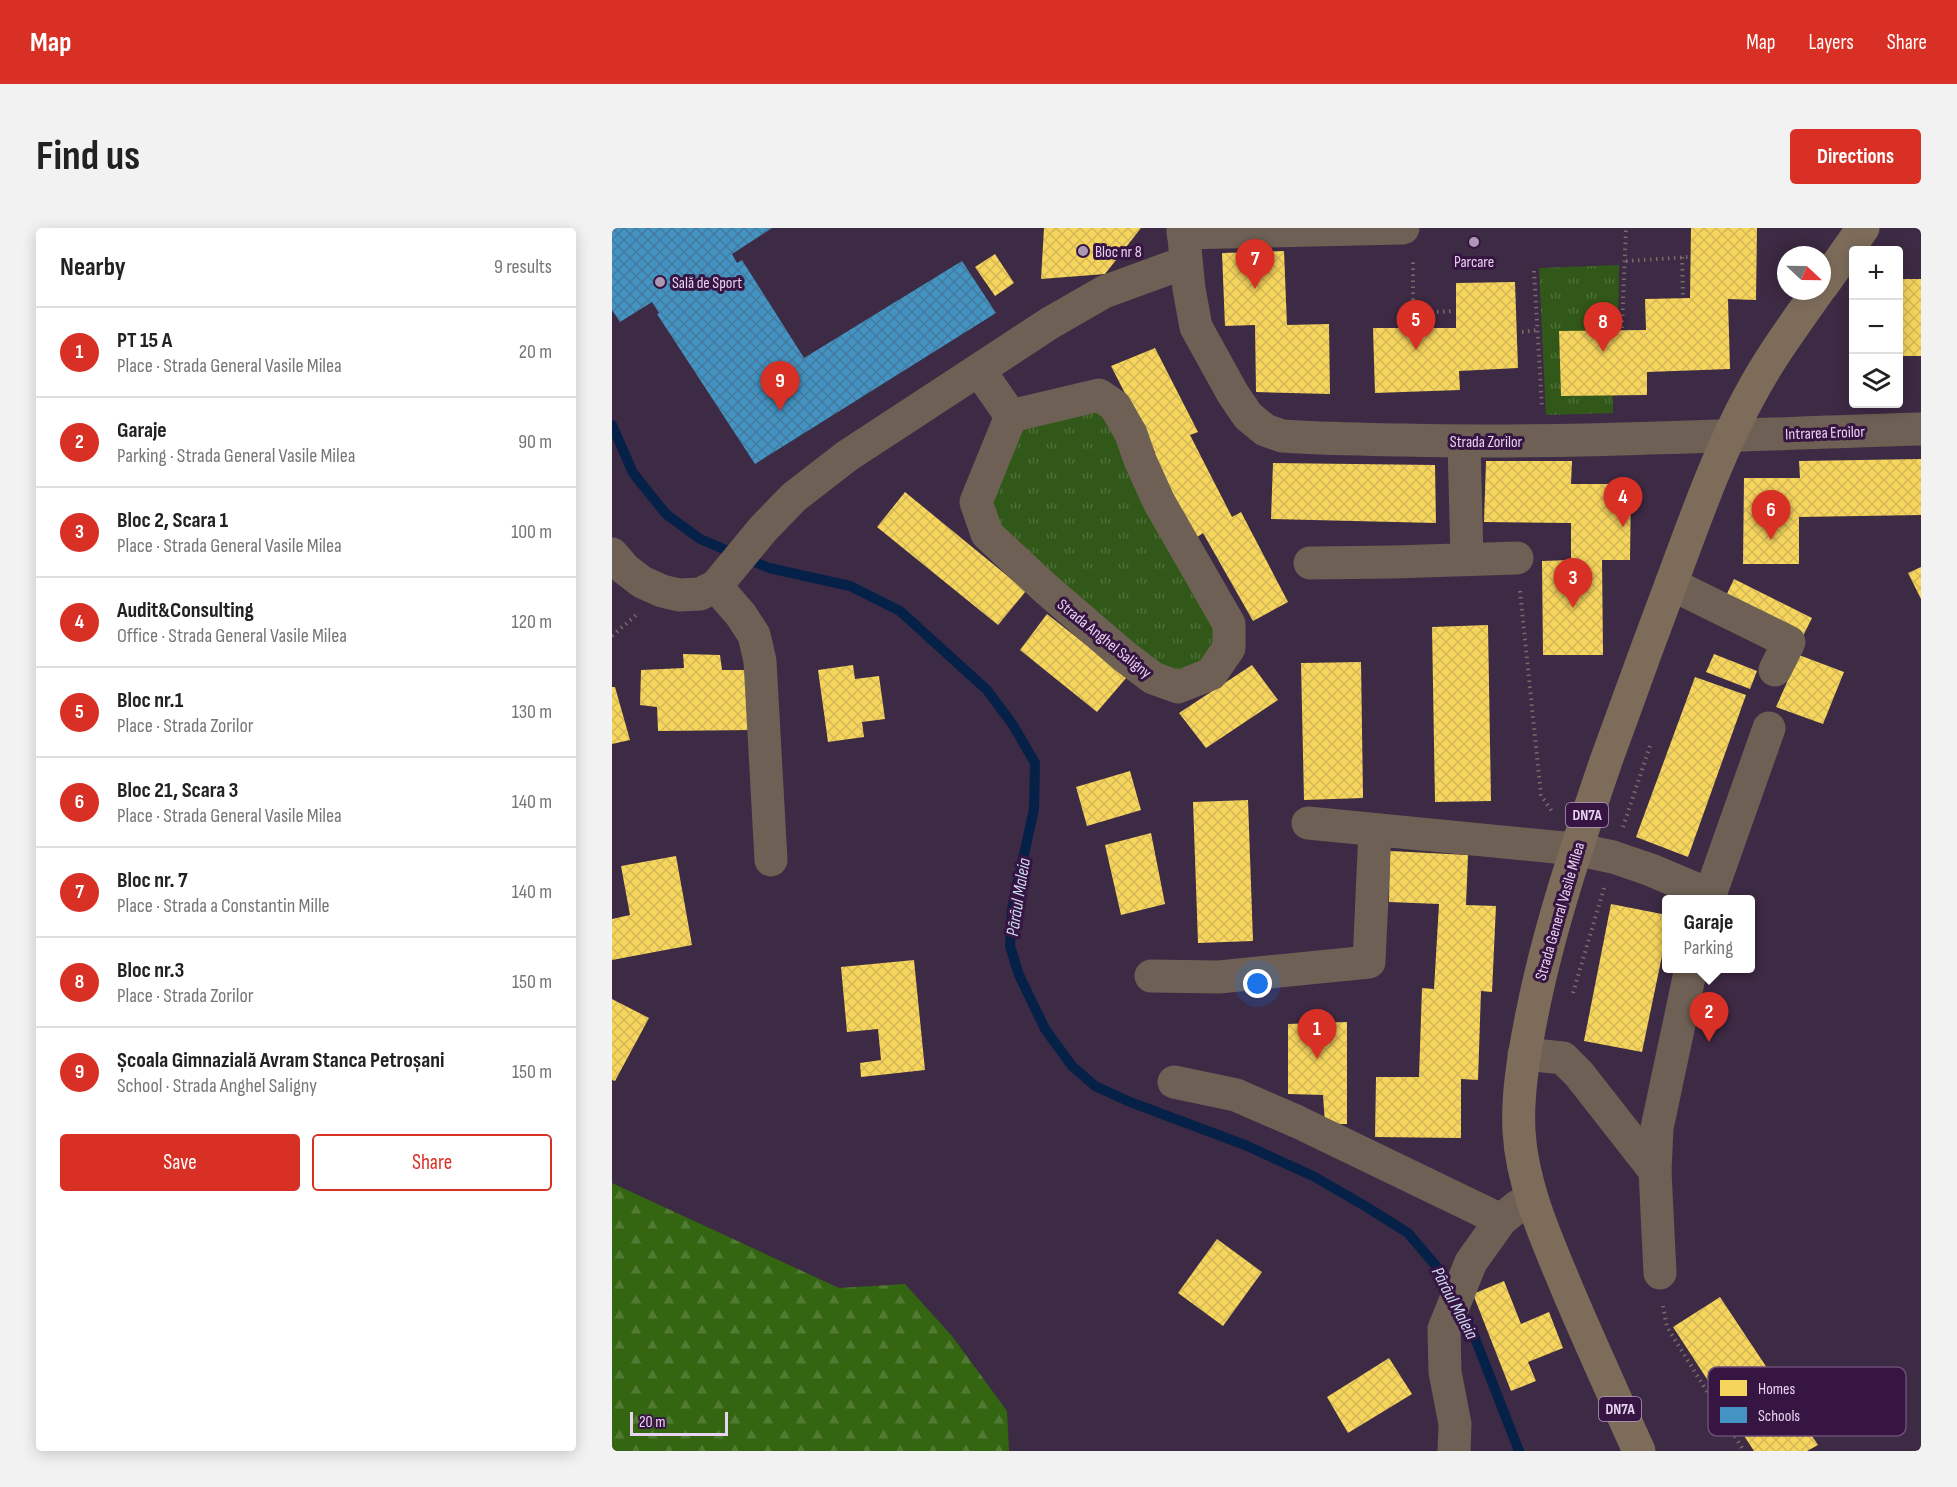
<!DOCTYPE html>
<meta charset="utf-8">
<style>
body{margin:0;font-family:"Sofia Sans Condensed",sans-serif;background:#f2f2f2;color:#222}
.controls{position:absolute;right:18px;top:18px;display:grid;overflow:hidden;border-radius:6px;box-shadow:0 3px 15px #0003}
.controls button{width:54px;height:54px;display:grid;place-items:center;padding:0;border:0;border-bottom:2px solid #e0e0e0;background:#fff;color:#222;font:30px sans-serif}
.compass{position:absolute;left:1165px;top:18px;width:54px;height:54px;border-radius:50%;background:#fff;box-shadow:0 3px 15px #0003;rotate:112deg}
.scale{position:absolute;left:18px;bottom:15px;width:98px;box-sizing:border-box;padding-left:6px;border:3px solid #e8d4f0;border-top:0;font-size:16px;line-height:21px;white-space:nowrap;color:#e8d4f0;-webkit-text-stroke:4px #371543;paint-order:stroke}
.you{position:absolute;left:646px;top:756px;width:21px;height:21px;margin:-15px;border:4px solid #fff;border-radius:50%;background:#1a73e8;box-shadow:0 0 0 9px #1a73e833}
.badge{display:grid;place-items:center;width:39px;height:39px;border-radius:50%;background:#d93025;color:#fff;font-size:20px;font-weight:700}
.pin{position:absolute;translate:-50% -50px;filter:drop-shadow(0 2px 3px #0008)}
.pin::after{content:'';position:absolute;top:32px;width:21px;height:18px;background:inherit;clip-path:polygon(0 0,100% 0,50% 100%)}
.popup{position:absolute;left:1050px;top:667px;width:93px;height:78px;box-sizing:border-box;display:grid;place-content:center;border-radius:6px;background:#fff;filter:drop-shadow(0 2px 4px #0005);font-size:20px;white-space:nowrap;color:#767676}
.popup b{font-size:22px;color:#222}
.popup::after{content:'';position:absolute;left:50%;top:100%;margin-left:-12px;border:12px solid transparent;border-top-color:#fff}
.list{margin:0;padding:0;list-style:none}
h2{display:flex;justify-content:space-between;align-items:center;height:78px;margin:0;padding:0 24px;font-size:26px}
h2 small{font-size:20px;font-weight:400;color:#767676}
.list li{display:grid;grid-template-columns:39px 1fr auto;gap:18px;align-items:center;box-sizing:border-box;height:90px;padding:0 24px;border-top:2px solid #e0e0e0}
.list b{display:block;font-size:22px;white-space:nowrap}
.list p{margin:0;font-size:20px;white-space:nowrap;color:#767676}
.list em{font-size:20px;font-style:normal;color:#767676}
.actions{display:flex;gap:12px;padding:18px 24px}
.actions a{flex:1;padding:14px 0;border:2px solid #d93025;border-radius:6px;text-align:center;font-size:21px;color:#d93025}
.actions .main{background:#d93025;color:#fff}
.icon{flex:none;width:33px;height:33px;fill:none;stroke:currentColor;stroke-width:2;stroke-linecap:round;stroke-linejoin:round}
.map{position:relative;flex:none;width:1309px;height:1223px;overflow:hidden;border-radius:6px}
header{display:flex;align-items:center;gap:36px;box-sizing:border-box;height:84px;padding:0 30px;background:#d93025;color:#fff}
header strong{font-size:28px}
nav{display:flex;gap:33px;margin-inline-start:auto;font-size:21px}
.intro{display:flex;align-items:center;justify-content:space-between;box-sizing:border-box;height:144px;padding:0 36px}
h1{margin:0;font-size:42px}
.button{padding:15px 27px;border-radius:6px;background:#d93025;color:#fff;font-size:21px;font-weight:700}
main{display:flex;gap:36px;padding:0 36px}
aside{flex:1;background:#fff;border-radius:6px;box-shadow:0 3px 15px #0003}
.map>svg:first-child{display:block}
.grass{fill:url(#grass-tufts)}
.forest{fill:url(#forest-firs)}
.homes{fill:url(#homes-cross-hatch)}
.schools{fill:url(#schools-cross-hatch)}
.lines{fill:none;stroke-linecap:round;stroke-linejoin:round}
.stream{stroke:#062148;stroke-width:10}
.path{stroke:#786b69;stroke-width:4;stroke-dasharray:1.5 4.5;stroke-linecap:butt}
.minor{stroke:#6e6054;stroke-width:33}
.major{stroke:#7d6c5a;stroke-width:33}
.poi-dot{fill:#ac98b4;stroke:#371543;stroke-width:2}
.labels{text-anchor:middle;stroke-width:6;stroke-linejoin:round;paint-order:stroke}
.shield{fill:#371543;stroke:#b39bbc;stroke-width:1.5}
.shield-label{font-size:15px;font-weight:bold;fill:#e8d4f0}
.poi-label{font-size:16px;fill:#e8d4f0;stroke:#371543;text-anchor:start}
.street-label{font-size:16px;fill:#e8d4f0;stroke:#371543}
.water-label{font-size:18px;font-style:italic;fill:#ccdcf1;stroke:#371543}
.key{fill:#371543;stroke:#6c4e77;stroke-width:1.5}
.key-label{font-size:16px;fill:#e8d4f0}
</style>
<header>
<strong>Map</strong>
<nav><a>Map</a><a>Layers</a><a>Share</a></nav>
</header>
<div class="intro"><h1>Find us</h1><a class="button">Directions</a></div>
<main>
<aside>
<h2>Nearby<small>9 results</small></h2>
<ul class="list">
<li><span class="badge">1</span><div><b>PT 15 A</b><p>Place · Strada General Vasile Milea</p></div><em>20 m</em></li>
<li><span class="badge">2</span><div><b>Garaje</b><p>Parking · Strada General Vasile Milea</p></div><em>90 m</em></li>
<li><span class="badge">3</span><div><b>Bloc 2, Scara 1</b><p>Place · Strada General Vasile Milea</p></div><em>100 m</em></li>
<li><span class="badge">4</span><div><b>Audit&amp;Consulting</b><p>Office · Strada General Vasile Milea</p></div><em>120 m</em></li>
<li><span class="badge">5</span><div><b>Bloc nr.1</b><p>Place · Strada Zorilor</p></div><em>130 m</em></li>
<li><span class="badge">6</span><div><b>Bloc 21, Scara 3</b><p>Place · Strada General Vasile Milea</p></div><em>140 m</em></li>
<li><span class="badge">7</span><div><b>Bloc nr. 7</b><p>Place · Strada a Constantin Mille</p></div><em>140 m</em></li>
<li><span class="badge">8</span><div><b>Bloc nr.3</b><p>Place · Strada Zorilor</p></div><em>150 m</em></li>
<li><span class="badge">9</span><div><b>Școala Gimnazială Avram Stanca Petroșani</b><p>School · Strada Anghel Saligny</p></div><em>150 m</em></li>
</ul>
<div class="actions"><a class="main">Save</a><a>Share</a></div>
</aside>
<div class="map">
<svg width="1309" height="1223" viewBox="0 0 1309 1223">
<defs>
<pattern id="grass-tufts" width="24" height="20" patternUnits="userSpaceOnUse" patternTransform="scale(1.5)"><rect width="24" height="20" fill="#315818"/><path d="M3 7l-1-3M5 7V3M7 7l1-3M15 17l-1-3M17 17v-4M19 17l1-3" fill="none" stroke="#4f6f3a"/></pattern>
<pattern id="forest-firs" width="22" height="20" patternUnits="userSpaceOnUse" patternTransform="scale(1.5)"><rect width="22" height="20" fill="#346510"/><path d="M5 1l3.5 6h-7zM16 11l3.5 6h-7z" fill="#517a33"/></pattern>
<pattern id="homes-cross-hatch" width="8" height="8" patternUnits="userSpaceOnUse" patternTransform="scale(1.5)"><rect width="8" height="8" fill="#f6d55c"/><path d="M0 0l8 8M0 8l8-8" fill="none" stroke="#d3b758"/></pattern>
<pattern id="schools-cross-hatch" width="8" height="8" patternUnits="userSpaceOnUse" patternTransform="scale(1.5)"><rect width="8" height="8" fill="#4393c3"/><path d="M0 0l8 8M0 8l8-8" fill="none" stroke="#447a9e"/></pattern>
</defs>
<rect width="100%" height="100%" fill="#3d2a44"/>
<g class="grass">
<polygon points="1007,37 1006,102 947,104 949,168 1001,167 1001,185 934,187 927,40"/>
<polygon points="485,173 612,418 564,454 379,303 369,272 401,197"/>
</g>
<polygon class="forest" points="0,955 227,1060 293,1056 340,1108 395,1183 397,1223 0,1223"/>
<g class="homes">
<polygon points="432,0 529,0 493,46 429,51"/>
<polygon points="1079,0 1145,0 1144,72 1116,71 1118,141 1035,144 1035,167 949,168 947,103 1034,102 1033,71 1078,70"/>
<polygon points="672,23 675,97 717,96 718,166 644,164 643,97 613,98 610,25"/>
<polygon points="383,26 402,55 383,68 363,39"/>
<rect x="1286" y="51" width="23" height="77"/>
<polygon points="903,54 906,140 847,143 848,162 763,165 761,100 844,100 844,55"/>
<polygon points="543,120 586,204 578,207 620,289 629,284 676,374 641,393 591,305 581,312 537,226 543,224 499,138"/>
<polygon points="1309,231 1309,287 1187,289 1187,336 1131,336 1132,250 1188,250 1187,233"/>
<polygon points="874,233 960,233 959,256 1019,256 1018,332 990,332 991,427 931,427 930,333 959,332 959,295 872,294"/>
<polygon points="661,235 823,237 824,295 659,291"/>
<polygon points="293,264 414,363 386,397 265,299"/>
<polygon points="1309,339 1309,371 1296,345"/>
<polygon points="1122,351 1200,390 1188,414 1111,374"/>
<polygon points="435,386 515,449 485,484 408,422"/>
<polygon points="876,397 879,573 823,574 820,399"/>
<polygon points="71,426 108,427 110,442 135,442 141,502 46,503 45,479 28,477 29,442 72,440"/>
<polygon points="1102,426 1145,443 1138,461 1094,444"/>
<polygon points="1187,427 1232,444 1211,496 1164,479"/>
<polygon points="749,434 751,570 692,572 689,435"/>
<polygon points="241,437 243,451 267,448 273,491 250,494 252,509 216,514 206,442"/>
<polygon points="640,437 666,472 594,520 567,485"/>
<polygon points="1083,449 1134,467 1076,629 1024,609"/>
<polygon points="0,459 3,459 18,512 0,516"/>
<polygon points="518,543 529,582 475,598 464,559"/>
<polygon points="636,572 641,713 586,715 581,574"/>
<polygon points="539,605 553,676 509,687 493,617"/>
<polygon points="778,623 856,627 854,677 884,678 880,764 869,763 866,852 849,851 849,910 763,909 764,849 807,849 810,760 822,761 827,676 777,674"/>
<polygon points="64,628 80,717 0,732 0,691 18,687 9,638"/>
<polygon points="999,676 1055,687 1055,704 1030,824 972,813"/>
<polygon points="302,732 313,842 249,849 248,835 269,832 266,801 235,804 229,739"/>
<polygon points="0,771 37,790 3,853 0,852"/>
<polygon points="735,794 735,896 713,896 711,867 676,866 676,796"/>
<polygon points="605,1011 650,1044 611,1098 566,1065"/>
<polygon points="892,1053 909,1096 937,1084 951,1120 916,1134 924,1153 899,1163 861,1066"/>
<polygon points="1108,1069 1206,1217 1195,1223 1142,1223 1061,1099"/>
<polygon points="777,1130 800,1166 736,1205 715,1169"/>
</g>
<polygon class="schools" points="0,0 160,0 120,26 125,35 130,32 192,130 350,33 384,85 143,236 45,86 47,85 40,74 8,94 0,82"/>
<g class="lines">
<g class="stream">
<polyline points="0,197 21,245 54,286 88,311 157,340 238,358 288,383 375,462 401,497 423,535 422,581 400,681 398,718 407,747 433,801 460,838 483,858 518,874 633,917 701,948 753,978 796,1005 825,1039 840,1066"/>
<polyline points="847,1080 861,1105 907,1223"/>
</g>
<g class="path">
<polyline points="1070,29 1071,67"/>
<polyline points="1014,33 1077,29"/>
<polyline points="922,43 930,180"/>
<polyline points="801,85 841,83"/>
<polyline points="801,96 801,31"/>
<polyline points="1010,100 1014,0"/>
<polyline points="910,104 926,102"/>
<polyline points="908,363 929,567 941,585"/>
<polyline points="0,408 24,387"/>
<polyline points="1011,599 1038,518"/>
<polyline points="961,765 992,660"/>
<polyline points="1051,1078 1055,1099 1132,1223"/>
</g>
<g class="minor">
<path d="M571,0L577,61L584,99L621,166L636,188L653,202L670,208C711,211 751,211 792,212C965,216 1137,206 1309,201"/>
<polyline points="571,5 791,0"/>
<polyline points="367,142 399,188"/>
<polygon points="487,167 503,178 519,206 528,232 547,274 617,396 617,420 599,446 566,459 541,450 512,428 433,360 375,306 364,274 399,188"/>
<polyline points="852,214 855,331"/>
<polyline points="0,326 13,341 30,354 50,363 67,367 88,366 104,358 151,301 182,269 235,228 438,95 492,64 574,34"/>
<polyline points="698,335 782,334 905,330"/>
<polyline points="1059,356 1177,414 1163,442"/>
<polyline points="104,358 129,387 142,407 148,433 159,632"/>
<polyline points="696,595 963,621 1001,629 1039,642 1098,667 1097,672"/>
<polyline points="1098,667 1157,500"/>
<polyline points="539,748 607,749 757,734 763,602"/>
<polyline points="912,826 951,830 967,846 1043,943 1045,900 1079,740"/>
<polyline points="562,854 624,867 686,894 889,992"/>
<polyline points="1043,943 1048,1045"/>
<polyline points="842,1223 843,1196 833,1144 832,1101 859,1034 889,992 906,978"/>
</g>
<g class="major">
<polyline points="1210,58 1251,0"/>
<path d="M1027,1223C1003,1170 979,1117 956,1063C935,1012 910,958 907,903C905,866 912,827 919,791C936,703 965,618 994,533C1017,469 1041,404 1065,340C1087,281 1108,222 1138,167C1157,131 1182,97 1206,63"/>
</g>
</g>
<g class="poi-dot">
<circle cx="862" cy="14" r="6"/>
<circle cx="471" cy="23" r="6"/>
<circle cx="48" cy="54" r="6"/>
</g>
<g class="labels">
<g class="shield">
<rect x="954" y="575" width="42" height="24" rx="4.5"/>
<rect x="987" y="1169" width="42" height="24" rx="4.5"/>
</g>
<g class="shield-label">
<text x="975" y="592">DN7A</text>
<text x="1008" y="1186">DN7A</text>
</g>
<g class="poi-label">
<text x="483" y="29">Bloc nr 8</text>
<text x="862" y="39" text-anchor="middle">Parcare</text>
<text x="60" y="60">Sală de Sport</text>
</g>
<g class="street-label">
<text transform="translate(1213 204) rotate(-2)" y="6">Intrarea Eroilor</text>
<text x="874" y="219">Strada Zorilor</text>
<text transform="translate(493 410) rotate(39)" y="6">Strada Anghel Saligny</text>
<text transform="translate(947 683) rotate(-74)" y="6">Strada General Vasile Milea</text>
</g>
<g class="water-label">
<text transform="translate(406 669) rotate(-81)" y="6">Pârâul Maleia</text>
<text transform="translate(843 1075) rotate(62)" y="6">Pârâul Maleia</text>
</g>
</g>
<rect x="1096" y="1139" width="198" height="69" rx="9" class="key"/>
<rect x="1108" y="1152" width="27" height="16" fill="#f6d55c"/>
<rect x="1108" y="1179" width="27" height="16" fill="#4393c3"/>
<g class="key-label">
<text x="1146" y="1166">Homes</text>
<text x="1146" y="1193">Schools</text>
</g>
</svg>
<div class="controls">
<button>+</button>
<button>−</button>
<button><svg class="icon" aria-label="layers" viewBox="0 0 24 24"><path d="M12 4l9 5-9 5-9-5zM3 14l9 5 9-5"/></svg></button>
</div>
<svg class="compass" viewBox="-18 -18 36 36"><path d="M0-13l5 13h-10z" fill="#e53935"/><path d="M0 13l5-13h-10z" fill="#767676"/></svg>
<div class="scale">20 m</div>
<div class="you"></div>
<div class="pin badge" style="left:705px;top:831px">1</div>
<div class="pin badge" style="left:1097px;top:814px">2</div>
<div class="popup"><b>Garaje</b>Parking</div>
<div class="pin badge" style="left:961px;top:380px">3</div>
<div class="pin badge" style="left:1011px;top:299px">4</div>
<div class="pin badge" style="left:804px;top:122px">5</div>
<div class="pin badge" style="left:1159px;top:312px">6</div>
<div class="pin badge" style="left:643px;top:61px">7</div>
<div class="pin badge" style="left:991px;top:124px">8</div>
<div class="pin badge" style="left:168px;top:183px">9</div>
</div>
</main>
